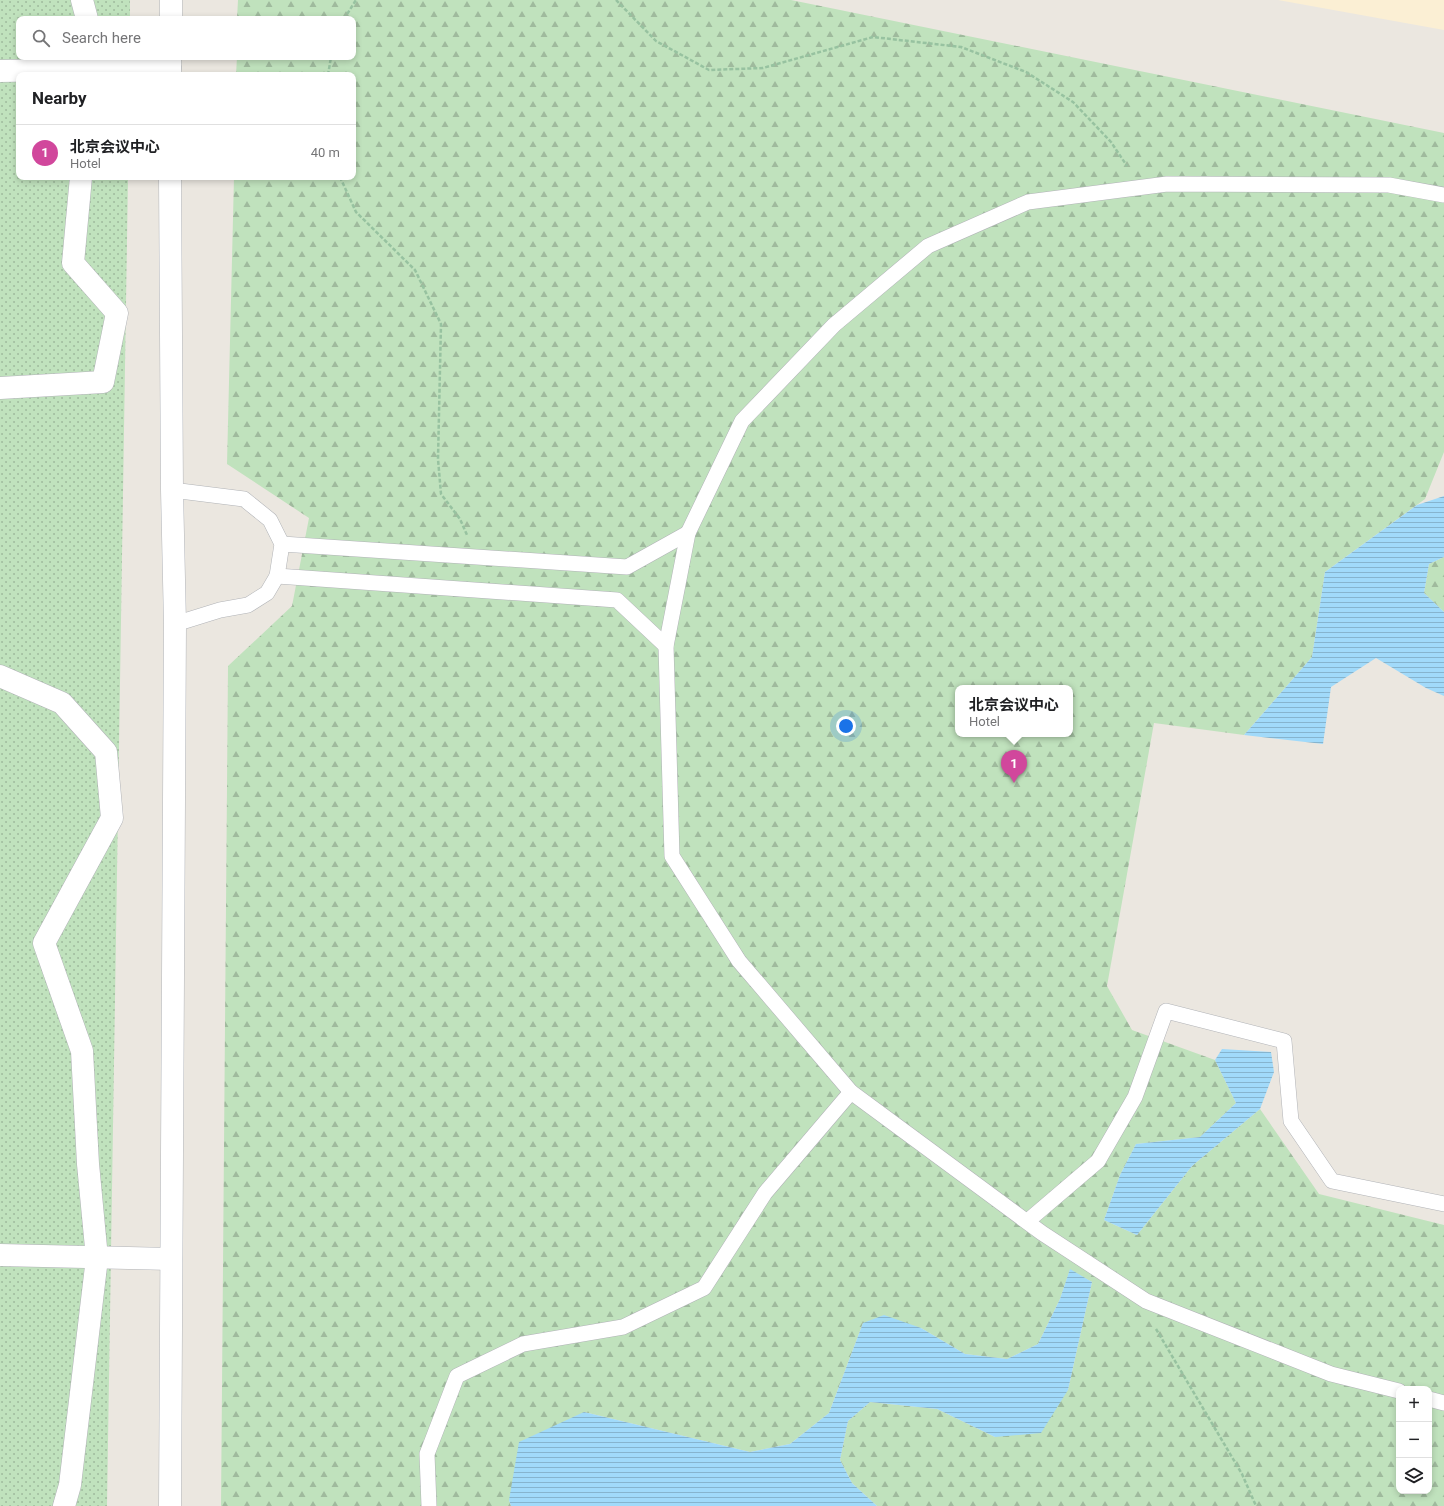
<!DOCTYPE html>
<meta charset="utf-8">
<style>
body{margin:0;font-family:Roboto,"Noto Sans SC",sans-serif;background:#f2f2f2;color:#202124}
.controls{position:absolute;right:12px;bottom:12px;display:grid;overflow:hidden;border-radius:8px;box-shadow:0 2px 6px #0003}
.controls button{width:36px;height:36px;display:grid;place-items:center;padding:0;border:0;border-bottom:1px solid #e0e0e0;background:#fff;color:#202124;font:20px sans-serif}
.you{position:absolute;left:846px;top:726px;width:14px;height:14px;margin:-10px;border:3px solid #fff;border-radius:50%;background:#1a73e8;box-shadow:0 0 0 6px #1a73e833}
.badge{display:grid;place-items:center;width:26px;height:26px;border-radius:50%;background:#0b8043;color:#fff;font-size:13px;font-weight:700}
.pin{position:absolute;translate:-50% -33px;filter:drop-shadow(0 1px 2px #0008)}
.pin::after{content:'';position:absolute;top:21px;width:14px;height:12px;background:inherit;clip-path:polygon(0 0,100% 0,50% 100%)}
.popup{position:absolute;left:955px;top:685px;width:118px;height:52px;box-sizing:border-box;display:grid;place-content:center;border-radius:8px;background:#fff;filter:drop-shadow(0 1px 3px #0005);font-size:13px;white-space:nowrap;color:#757577}
.popup b{font-size:15px;color:#202124}
.popup::after{content:'';position:absolute;left:50%;top:100%;margin-left:-8px;border:8px solid transparent;border-top-color:#fff}
.list{margin:0;padding:0;list-style:none}
h2{display:flex;justify-content:space-between;align-items:center;height:52px;margin:0;padding:0 16px;font-size:17px}
h2 small{font-size:13px;font-weight:400;color:#757577}
.list li{display:grid;grid-template-columns:26px 1fr auto;gap:12px;align-items:center;box-sizing:border-box;height:56px;padding:0 16px;border-top:1px solid #e0e0e0}
.list b{display:block;font-size:15px;white-space:nowrap}
.list p{margin:0;font-size:13px;white-space:nowrap;color:#757577}
.list em{font-size:13px;font-style:normal;color:#757577}
.icon{flex:none;width:22px;height:22px;fill:none;stroke:currentColor;stroke-width:2;stroke-linecap:round;stroke-linejoin:round}
.map{position:relative;flex:none;width:1444px;height:1506px;overflow:hidden}
.search{position:absolute;background:#fff;box-shadow:0 2px 6px #0003;left:16px;top:16px;width:340px;height:44px;display:flex;align-items:center;gap:10px;box-sizing:border-box;padding:0 14px;border-radius:8px;color:#757577;font-size:15px}
.panel{position:absolute;background:#fff;box-shadow:0 2px 6px #0003;left:16px;top:72px;width:340px;height:108px;border-radius:8px}
.map>svg:first-child{display:block}
.commercial{fill:#fbefd4}
.forest{fill:url(#forest-firs);fill-rule:evenodd}
.park{fill:url(#park-dots)}
.water{fill:url(#water-rules)}
.lines{fill:none;stroke-linecap:round;stroke-linejoin:round}
.lane-casing{stroke:#b1b3b7;stroke-width:16}
.street-casing{stroke:#b1b3b7;stroke-width:23}
.secondary-casing{stroke:#b2b5ba;stroke-width:23}
.path{stroke:#97c2a0;stroke-width:2.5;stroke-dasharray:4 2;stroke-linecap:butt}
.lane{stroke:#fff;stroke-width:15}
.street{stroke:#fff;stroke-width:22}
.secondary{stroke:#fff;stroke-width:22}
</style>
<div class="map">
<svg width="1444" height="1506" viewBox="0 0 1444 1506">
<defs>
<pattern id="forest-firs" width="22" height="20" patternUnits="userSpaceOnUse"><rect width="22" height="20" fill="#c0e2bd"/><path d="M5 1l3.5 6h-7zM16 11l3.5 6h-7z" fill="#9fba9d"/></pattern>
<pattern id="park-dots" width="8" height="8" patternUnits="userSpaceOnUse"><rect width="8" height="8" fill="#c0e2bd"/><path d="M2 2h.1M6 6h.1" fill="none" stroke="#9fba9d" stroke-width="1.8" stroke-linecap="round"/></pattern>
<pattern id="water-rules" width="6" height="5" patternUnits="userSpaceOnUse"><rect width="6" height="5" fill="#a1dafa"/><path d="M0 2.5h6" fill="none" stroke="#86b4ce"/></pattern>
</defs>
<rect width="100%" height="100%" fill="#ebe7e0"/>
<polygon class="commercial" points="1278,0 1444,0 1444,30"/>
<g class="forest">
<path d="M238,0H791L1444,133V452L1425,499L1325,572L1312,657L1244,735L1154,723L1107,986L1132,1030L1215,1060L1236,1103L1200,1137L1136,1144L1120,1175L1104,1220L1137,1235L1192,1166L1260,1109L1319,1194L1444,1225V1506H877L852,1483L840,1460L848,1421L870,1402L937,1409L995,1437L1068,1390L1092,1282L1070,1270L1060,1299L1038,1344L1007,1359L965,1354L921,1328L863,1323L829,1413L790,1444L750,1452L584,1412L509,1500L511,1506H221L228,666L292,606L309,518L227,464L234,177H353V75H236L237,57H353V19H237ZM958,688H1070V734H958ZM1399,1389H1429V1491H1399Z"/>
<polygon points="1444,557 1444,612 1424,593 1429,564"/>
</g>
<polygon class="park" points="0,0 130,0 130,19 19,19 19,57 129,57 129,75 19,75 19,177 128,177 107,1506 0,1506"/>
<g class="water">
<polygon points="1444,496 1444,557 1429,564 1424,593 1444,612 1444,696 1426,688 1376,658 1331,687 1323,744 1244,735 1312,657 1325,572 1417,505"/>
<polygon points="1222,1049 1271,1052 1274,1072 1260,1109 1192,1166 1137,1235 1104,1220 1120,1175 1136,1144 1200,1137 1236,1103 1215,1060"/>
<polygon points="1070,1269 1092,1282 1068,1390 1041,1433 995,1437 937,1409 870,1402 848,1421 840,1460 852,1483 877,1506 511,1506 509,1500 519,1442 584,1412 750,1452 790,1444 829,1413 863,1323 884,1315 921,1328 965,1354 1007,1359 1038,1344 1060,1299"/>
</g>
<g class="lines">
<defs>
<g id="lane">
<polyline points="172,490 244,499 270,520 282,544 277,576 267,593 248,605 220,610 175,624"/>
<polyline points="282,544 627,567 688,533"/>
<polyline points="277,576 617,600 666,646"/>
<polyline points="1030,1219 1098,1161 1135,1097 1166,1011 1284,1041 1291,1121 1332,1181 1444,1204"/>
<polyline points="1399,1391 1331,1374 1146,1301 1042,1233 851,1092 739,961 672,856 666,646 688,533 742,421 834,325 928,246 1028,202 1167,184 1389,185 1444,195"/>
<polyline points="1429,1399 1444,1403"/>
<polyline points="429,1506 427,1454 457,1376 523,1344 623,1327 704,1288 765,1193 851,1092"/>
</g>
<g id="street">
<polyline points="82,0 87,19"/>
<polyline points="0,71 170,68"/>
<polyline points="0,388 103,382 117,313 73,263 81,177"/>
<polyline points="0,676 62,703 106,752 112,818 44,943 82,1051 88,1164 97,1258 70,1485 64,1506"/>
<polyline points="0,1255 171,1259"/>
</g>
<g id="secondary">
<polyline points="171,19 171,0"/>
<polyline points="170,75 170,57"/>
<polyline points="170,1506 175,624 172,490 170,177"/>
</g>
</defs>
<use href="#lane" class="lane-casing"/>
<use href="#street" class="street-casing"/>
<use href="#secondary" class="secondary-casing"/>
<g class="path">
<polyline points="616,0 656,41 709,70 763,68 873,37 961,47 1026,72 1073,102 1111,142 1127,166"/>
<polyline points="344,19 356,0"/>
<polyline points="328,75 331,57"/>
<polyline points="340,177 356,212 415,270 441,324 438,459 441,494 460,519 467,535"/>
<polyline points="1156,1329 1242,1474 1256,1506"/>
</g>
<use href="#lane" class="lane"/>
<use href="#street" class="street"/>
<use href="#secondary" class="secondary"/>
</g>
</svg>
<div class="controls">
<button>+</button>
<button>−</button>
<button><svg class="icon" aria-label="layers" viewBox="0 0 24 24"><path d="M12 4l9 5-9 5-9-5zM3 14l9 5 9-5"/></svg></button>
</div>
<div class="you"></div>
<div class="pin badge" style="left:1014px;top:783px;background:#d1479c">1</div>
<div class="popup"><b>北京会议中心</b>Hotel</div>
<div class="search"><svg class="icon" aria-label="search" viewBox="0 0 24 24"><circle cx="10" cy="10" r="6"/><path d="M15 15l6 6"/></svg>Search here</div>
<section class="panel">
<h2>Nearby<small></small></h2>
<ul class="list">
<li><span class="badge" style="background:#d1479c">1</span><div><b>北京会议中心</b><p>Hotel</p></div><em>40 m</em></li>
</ul>
</section>
</div>
